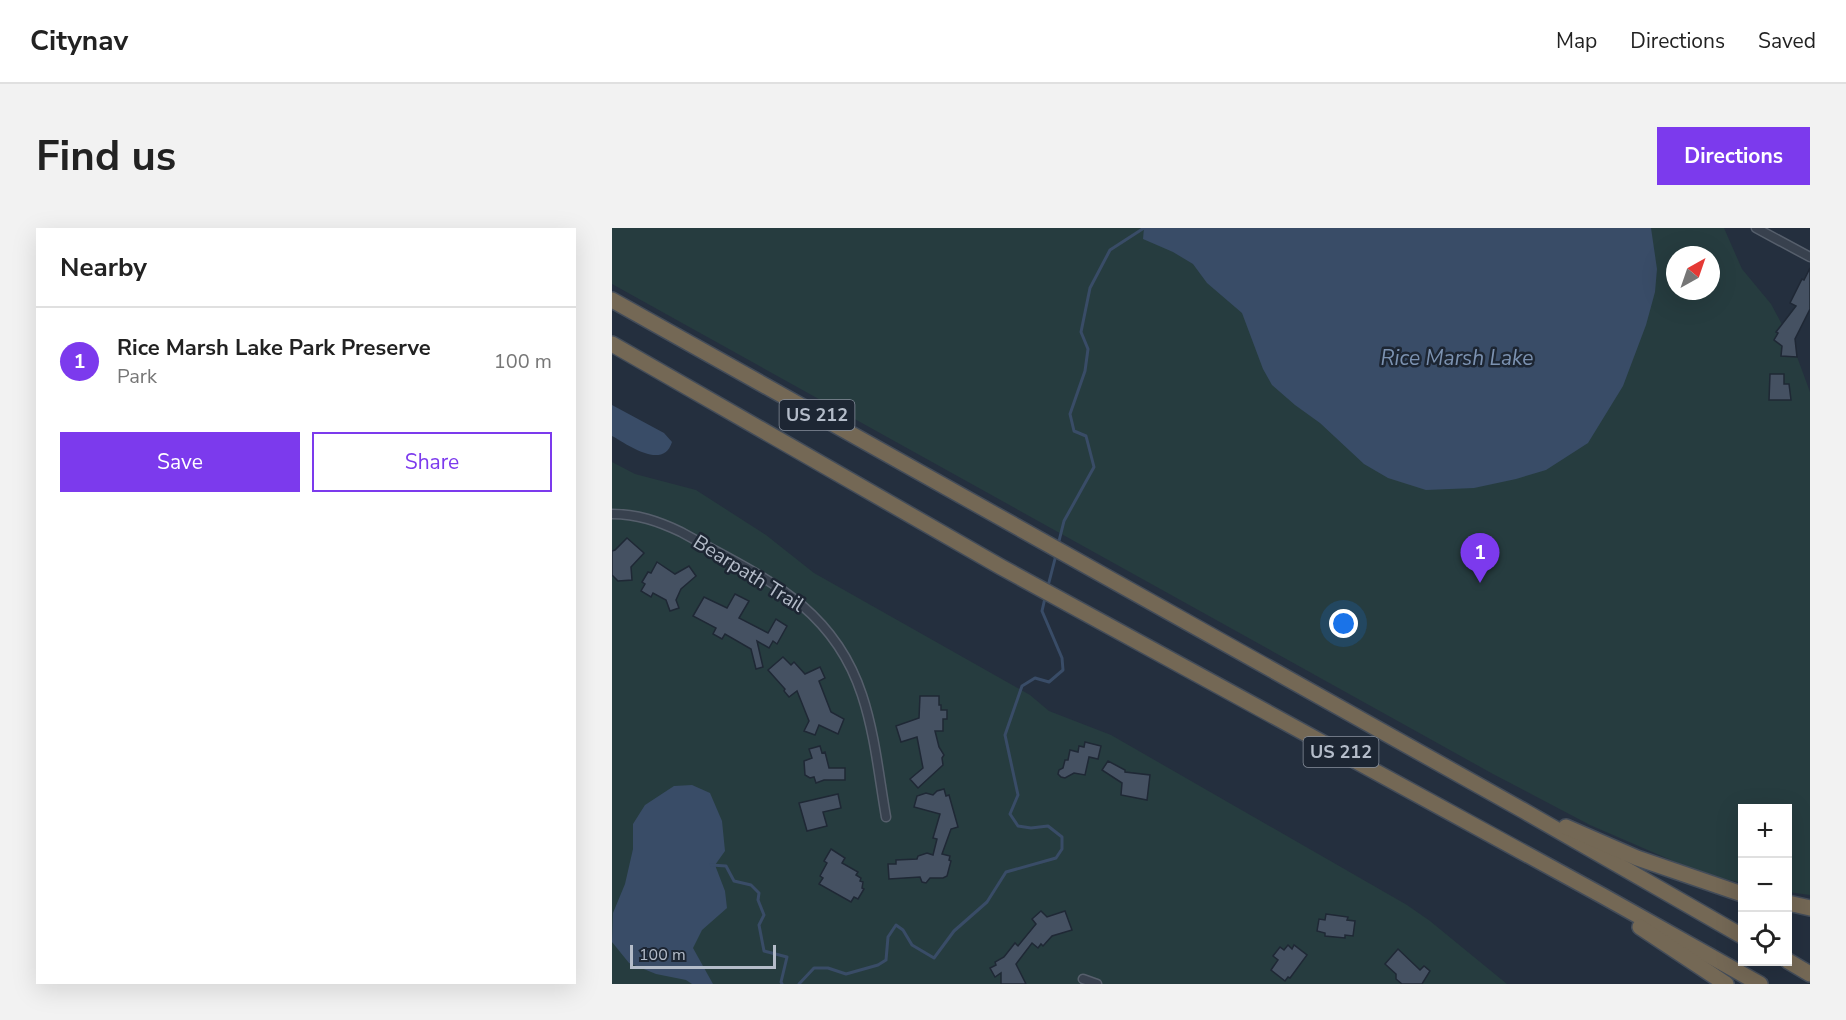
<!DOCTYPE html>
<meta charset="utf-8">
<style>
body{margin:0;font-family:"Nunito Sans",sans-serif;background:#f2f2f2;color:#222}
.controls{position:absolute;right:18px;bottom:18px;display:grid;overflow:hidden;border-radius:0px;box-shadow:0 6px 24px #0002}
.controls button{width:54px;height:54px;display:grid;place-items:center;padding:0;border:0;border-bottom:2px solid #e0e0e0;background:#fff;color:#222;font:30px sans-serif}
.compass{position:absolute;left:1054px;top:18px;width:54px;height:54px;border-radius:50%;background:#fff;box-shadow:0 6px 24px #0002;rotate:40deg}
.scale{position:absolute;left:18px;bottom:15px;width:146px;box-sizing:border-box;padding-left:6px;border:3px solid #b4bcc9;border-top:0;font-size:16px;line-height:21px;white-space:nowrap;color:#b4bcc9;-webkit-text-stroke:4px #1d2633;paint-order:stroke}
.you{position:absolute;left:732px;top:396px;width:21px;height:21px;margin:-15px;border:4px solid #fff;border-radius:50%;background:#1a73e8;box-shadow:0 0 0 9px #1a73e833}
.badge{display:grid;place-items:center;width:39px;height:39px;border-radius:50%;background:#7c3aed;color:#fff;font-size:20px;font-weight:700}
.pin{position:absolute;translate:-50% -50px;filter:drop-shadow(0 2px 3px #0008)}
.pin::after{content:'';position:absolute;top:32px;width:21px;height:18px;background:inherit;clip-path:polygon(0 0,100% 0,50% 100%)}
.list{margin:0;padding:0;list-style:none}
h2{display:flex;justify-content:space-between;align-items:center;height:78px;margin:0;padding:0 24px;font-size:26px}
h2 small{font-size:20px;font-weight:400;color:#767676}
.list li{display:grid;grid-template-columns:39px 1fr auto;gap:18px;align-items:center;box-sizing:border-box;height:108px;padding:0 24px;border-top:2px solid #e0e0e0}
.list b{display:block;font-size:22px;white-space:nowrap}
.list p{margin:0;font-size:20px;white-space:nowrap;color:#767676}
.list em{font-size:20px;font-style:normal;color:#767676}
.actions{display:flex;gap:12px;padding:18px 24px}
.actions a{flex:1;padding:14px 0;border:2px solid #7c3aed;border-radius:0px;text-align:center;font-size:21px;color:#7c3aed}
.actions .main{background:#7c3aed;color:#fff}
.icon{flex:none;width:33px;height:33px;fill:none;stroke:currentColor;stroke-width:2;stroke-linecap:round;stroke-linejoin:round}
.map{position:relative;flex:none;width:1198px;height:756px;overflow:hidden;border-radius:0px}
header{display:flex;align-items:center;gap:36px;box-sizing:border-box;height:84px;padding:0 30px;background:#fff;border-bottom:2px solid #e0e0e0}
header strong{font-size:28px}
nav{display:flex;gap:33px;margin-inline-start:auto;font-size:21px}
.intro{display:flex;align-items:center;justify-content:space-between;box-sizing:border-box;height:144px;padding:0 36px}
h1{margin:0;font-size:42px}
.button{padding:15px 27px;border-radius:0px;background:#7c3aed;color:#fff;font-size:21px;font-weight:700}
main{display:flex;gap:36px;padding:0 36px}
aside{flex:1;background:#fff;border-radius:0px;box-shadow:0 6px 24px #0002}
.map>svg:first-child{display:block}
.green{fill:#263c3f;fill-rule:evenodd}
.water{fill:#394c67}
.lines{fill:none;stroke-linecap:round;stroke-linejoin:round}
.stream{stroke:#394c67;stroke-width:3}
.building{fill:#455162;stroke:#1f2835;stroke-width:1.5}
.street-casing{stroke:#565f6c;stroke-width:11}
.highway-casing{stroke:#434c59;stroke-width:18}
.street{stroke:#38414e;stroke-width:8}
.highway{stroke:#746855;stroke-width:15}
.labels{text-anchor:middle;stroke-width:5;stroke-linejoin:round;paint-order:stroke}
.shield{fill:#1d2633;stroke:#878f9c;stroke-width:1.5}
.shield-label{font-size:18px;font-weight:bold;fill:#b4bcc9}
.street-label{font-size:20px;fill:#b4bcc9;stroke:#1d2633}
.water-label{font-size:21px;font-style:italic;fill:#7c92b1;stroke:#1d2633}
</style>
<header>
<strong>Citynav</strong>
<nav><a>Map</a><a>Directions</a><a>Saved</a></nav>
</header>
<div class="intro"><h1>Find us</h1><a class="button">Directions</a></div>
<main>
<aside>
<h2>Nearby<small></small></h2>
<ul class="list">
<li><span class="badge">1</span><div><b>Rice Marsh Lake Park Preserve</b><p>Park</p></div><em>100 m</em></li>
</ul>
<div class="actions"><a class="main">Save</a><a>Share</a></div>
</aside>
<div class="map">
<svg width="1198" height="756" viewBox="0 0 1198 756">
<rect width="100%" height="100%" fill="#242f3e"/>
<g class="green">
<path d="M0,0H1112L1130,41L1159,76L1180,115L1198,164V667L1176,664V580H1130V655L1091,646L978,597L881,546L0,56ZM1063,27H1099V63H1063Z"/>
<polygon points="0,234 23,246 84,262 154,307 202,345 418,467 437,483 499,507 795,677 818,693 895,756 0,756"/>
</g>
<g class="water">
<polygon points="532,0 1039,0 1045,41 1043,64 1034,97 1011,158 976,215 934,242 904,251 862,260 814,262 776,250 752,236 708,195 683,177 660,157 651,141 630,85 595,55 581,36 561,24 531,11"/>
<path d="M0,177L52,205L60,214C51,243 15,216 0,208Z"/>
<polygon points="80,557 98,565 110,593 113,623 103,637 113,663 115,680 90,702 81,720 101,756 80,756 74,752 44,746 17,735 0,714 1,685 13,656 21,621 21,596 33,577 62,558"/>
</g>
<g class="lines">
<g class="stream">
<polyline points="446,317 452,293 482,239 474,208 462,203 458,186 473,143 476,121 469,104 478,60 498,22 532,0"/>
<polyline points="436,358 444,327"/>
<polyline points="99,637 114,638 122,653 139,657 147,665 146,672 152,687 147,697 152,723 175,729 169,754 170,756"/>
<polyline points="187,756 202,740 216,740 234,746 266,737 274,732 276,709 284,697 291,702 300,717 322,730 342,703 375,674 394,644 444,630 450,621 450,609 436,598 419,600 406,598 398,586 406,567 393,507 410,458 423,450 437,454 451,442 450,430 430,383 433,370"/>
</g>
</g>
<g class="building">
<polygon points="1198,40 1198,81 1183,111 1185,129 1169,128 1170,118 1162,112 1166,105 1164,104 1184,78 1178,75 1190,51 1192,52"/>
<polygon points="1158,146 1172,146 1172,156 1177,156 1179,172 1157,172"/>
<polygon points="15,310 32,325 19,339 20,352 6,353 0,347 0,323 3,322"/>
<polygon points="45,334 63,346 77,338 84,348 69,361 64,372 67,380 58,383 54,372 41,365 39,369 29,363 33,356 30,354 36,344 39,345"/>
<polygon points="123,366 137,373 127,390 156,405 164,391 175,398 165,416 161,413 157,420 145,413 151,439 144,441 139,421 113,406 110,411 101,406 104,400 81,388 92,369 115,380"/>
<polygon points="171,429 179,437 182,434 193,446 208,439 213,450 207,453 219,484 232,491 226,506 207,497 203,507 192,503 197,493 185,463 177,469 172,463 173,461 156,442"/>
<polygon points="308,468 327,468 327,477 329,477 329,482 335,482 335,491 331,491 331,503 323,503 327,519 332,527 330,530 331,537 306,560 298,551 311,540 305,509 289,514 284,498 307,490"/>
<polygon points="473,514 489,518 486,531 477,529 473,547 462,545 453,550 449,549 446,546 447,542 451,540 453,532 456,532 458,522 466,524 467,518 472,519"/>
<polygon points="208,518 210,525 213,524 217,540 233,540 233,552 212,552 204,555 202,549 198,550 193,547 192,533 200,530 197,521"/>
<polygon points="496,533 513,542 513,544 538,547 535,572 509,567 510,555 490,542"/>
<polygon points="332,561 334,568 337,567 346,599 339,601 330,626 338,628 337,632 339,633 335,648 331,650 318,650 314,655 310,654 308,649 277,651 276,636 284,636 284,632 305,631 306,628 315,625 321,627 325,611 321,610 328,586 302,579 305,568 314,565 321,567 325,563"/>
<polygon points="226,566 229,580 211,584 215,598 195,603 187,575"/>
<polygon points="219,621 233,630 230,635 246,644 244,647 249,650 248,653 251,654 250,660 252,661 246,671 242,669 239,674 207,656 211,650 208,648 215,635 212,633"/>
<polygon points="429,683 435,689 453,683 460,702 440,708 431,718 429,716 426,720 420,715 404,736 414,756 389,756 389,745 383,749 378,740 384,737 383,734 392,729 403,715 406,718 424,696 420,691"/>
<polygon points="714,686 736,689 735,692 743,693 741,708 733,707 733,710 713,708 713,705 705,703 707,691 713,692"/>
<polygon points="676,717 680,721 682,717 695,727 678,750 676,749 673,753 659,742 666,732 661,728 668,719 672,722"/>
<polygon points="786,721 808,742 812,738 818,743 810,756 790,756 784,751 784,746 773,736"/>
</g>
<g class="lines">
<defs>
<g id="street">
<polyline points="1144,0 1198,29"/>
<path d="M0,286C25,286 46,293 69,304C146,347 220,375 250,467C263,506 267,549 274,589"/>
<polyline points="471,751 485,756"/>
</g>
<g id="highway">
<polyline points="0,72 914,584 1130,708"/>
<polyline points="0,116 389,339 991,668 1148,756"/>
<polyline points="954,599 1025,630 1130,666"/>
<polyline points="1176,675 1198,680"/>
<polyline points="1028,699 1114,756"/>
<polyline points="1176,733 1198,746"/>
</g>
</defs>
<use href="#street" class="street-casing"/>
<use href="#highway" class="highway-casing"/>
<use href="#street" class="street"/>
<use href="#highway" class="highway"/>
</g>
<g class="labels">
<g class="shield">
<rect x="167.5" y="172" width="75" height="30" rx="4.5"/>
<rect x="691.5" y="509" width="75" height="30" rx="4.5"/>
</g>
<g class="shield-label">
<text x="205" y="193">US 212</text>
<text x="729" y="530">US 212</text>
</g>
<g class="street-label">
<text transform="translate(137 345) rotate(32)" y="7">Bearpath Trail</text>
</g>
<g class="water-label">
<text x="845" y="137">Rice Marsh Lake</text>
</g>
</g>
</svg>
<div class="controls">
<button>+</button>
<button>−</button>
<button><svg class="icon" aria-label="locate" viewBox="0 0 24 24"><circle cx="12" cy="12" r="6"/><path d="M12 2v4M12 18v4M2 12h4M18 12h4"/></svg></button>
</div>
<svg class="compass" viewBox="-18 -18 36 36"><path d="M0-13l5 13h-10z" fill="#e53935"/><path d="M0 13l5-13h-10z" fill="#767676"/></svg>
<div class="scale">100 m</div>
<div class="you"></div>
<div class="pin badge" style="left:868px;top:355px">1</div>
</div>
</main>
